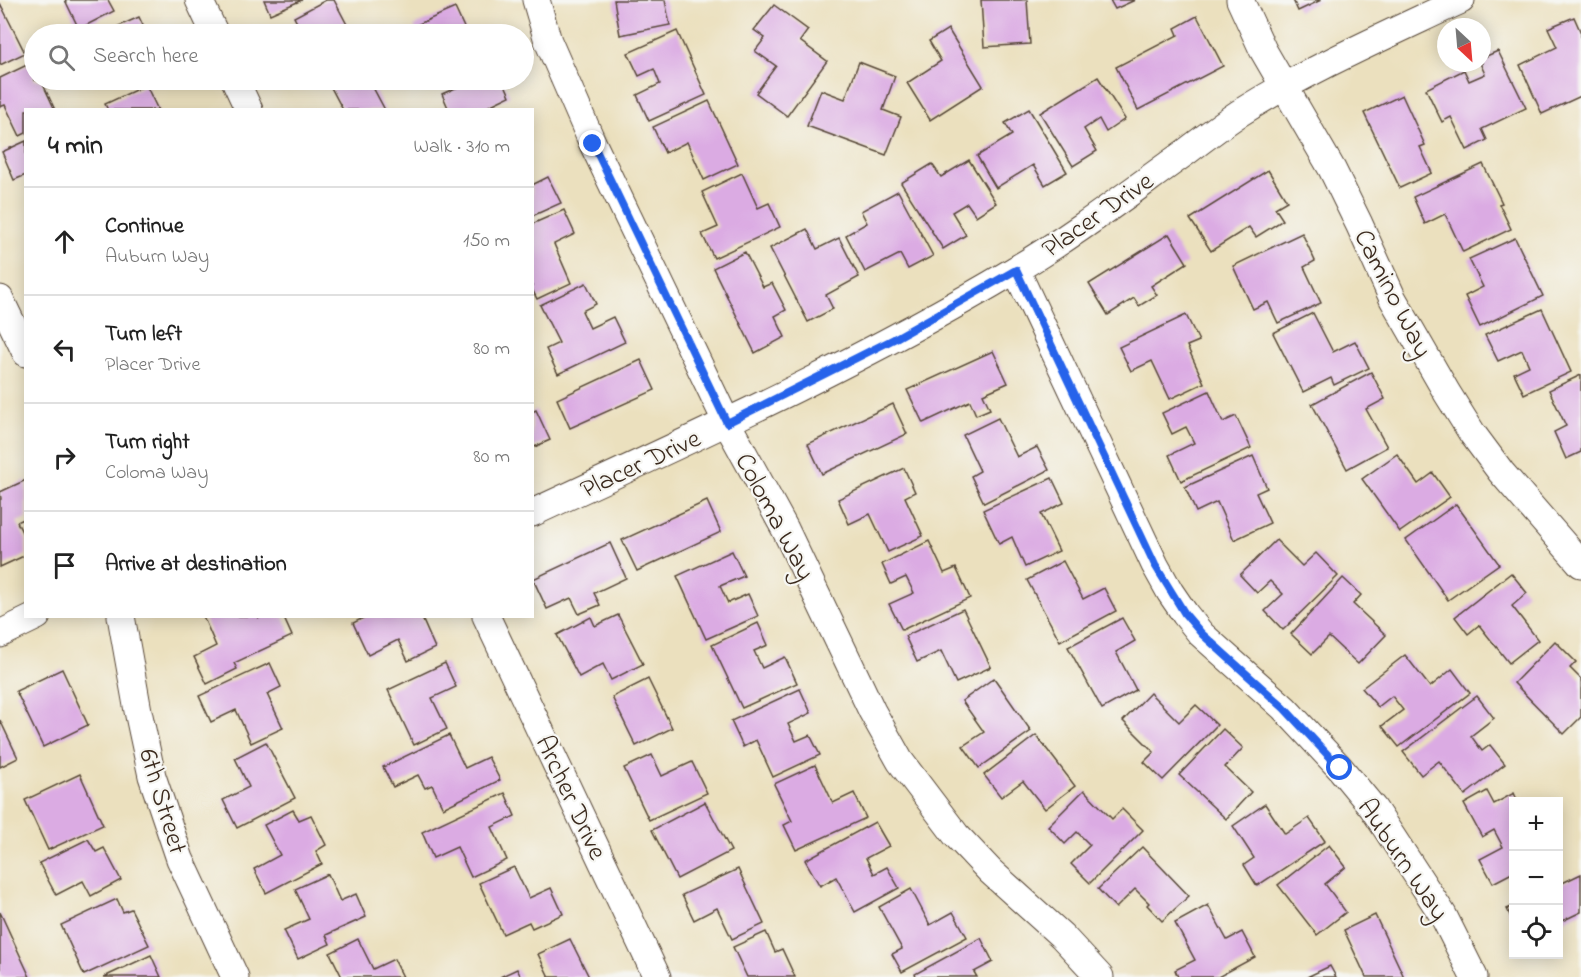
<!DOCTYPE html>
<meta charset="utf-8">
<style>
body{margin:0;font-family:"Indie Flower",sans-serif;background:#f2f2f2;color:#222}
.controls{position:absolute;right:18px;bottom:18px;display:grid;overflow:hidden;border-radius:0px;box-shadow:0 3px 15px #0003}
.controls button{width:54px;height:54px;display:grid;place-items:center;padding:0;border:0;border-bottom:2px solid #e0e0e0;background:#fff;color:#222;font:30px sans-serif}
.compass{position:absolute;left:1437px;top:18px;width:54px;height:54px;border-radius:50%;background:#fff;box-shadow:0 3px 15px #0003;rotate:154deg}
.stop{position:absolute;width:18px;height:18px;margin:-14px;border:4px solid #2563eb;border-radius:50%;background:#fff}
.stop.end{background:#2563eb;border-color:#fff;box-shadow:0 2px 6px #0008}
.list{margin:0;padding:0;list-style:none}
h2{display:flex;justify-content:space-between;align-items:center;height:78px;margin:0;padding:0 24px;font-size:26px}
h2 small{font-size:20px;font-weight:400;color:#767676}
.list li{display:grid;grid-template-columns:39px 1fr auto;gap:18px;align-items:center;box-sizing:border-box;height:108px;padding:0 24px;border-top:2px solid #e0e0e0}
.list b{display:block;font-size:22px;white-space:nowrap}
.list p{margin:0;font-size:20px;white-space:nowrap;color:#767676}
.list em{font-size:20px;font-style:normal;color:#767676}
.icon{flex:none;width:33px;height:33px;fill:none;stroke:currentColor;stroke-width:2;stroke-linecap:round;stroke-linejoin:round}
.map{position:relative;flex:none;width:1581px;height:977px;overflow:hidden}
.search{position:absolute;background:#fff;box-shadow:0 3px 15px #0003;left:24px;top:24px;width:510px;height:66px;display:flex;align-items:center;gap:15px;box-sizing:border-box;padding:0 21px;border-radius:33px;color:#767676;font-size:22px}
.panel{position:absolute;background:#fff;box-shadow:0 3px 15px #0003;left:24px;top:108px;width:510px;height:510px;border-radius:0px}
.map>svg:first-child{display:block}
.building{fill:#dbabe3}
.lines{fill:none;stroke-linecap:round;stroke-linejoin:round}
.minor-casing{stroke:#554536;stroke-width:29}
.minor{stroke:#fff;stroke-width:27}
.route{stroke:#2563eb;stroke-width:8}
.labels{text-anchor:middle;stroke-width:4.5;stroke-linejoin:round;paint-order:stroke}
.street-label{font-size:27px;fill:#3b2a1e;stroke:#f6f6f2}
</style>
<div class="map">
<svg width="1581" height="977" viewBox="0 0 1581 977">
<rect width="100%" height="100%" fill="#f6f6f2"/>
<filter id="ink" filterUnits="userSpaceOnUse"><feTurbulence type="fractalNoise" baseFrequency=".0167" numOctaves="2"/><feDisplacementMap in="SourceGraphic" scale="12" xChannelSelector="R" yChannelSelector="G"/><feConvolveMatrix kernelMatrix="1 2 1 2 8 2 1 2 1" color-interpolation-filters="sRGB"/></filter>
<filter id="wash" filterUnits="userSpaceOnUse"><feTurbulence type="fractalNoise" baseFrequency=".008" numOctaves="4" result="noise"/><feDisplacementMap in="SourceGraphic" scale="24" xChannelSelector="R" yChannelSelector="G"/><feGaussianBlur stdDeviation="1.35" result="paint"/><feColorMatrix in="noise" values="0 0 0 0 0 0 0 0 0 0 0 0 0 0 0 0 0 1.4 0 .05"/><feComposite in="paint" operator="in"/></filter>
<g filter="url(#wash)">
<rect width="100%" height="100%" fill="#ebe0be"/>
<g id="blocks">
<g class="building">
<polygon points="65,0 108,0 114,11 79,29"/>
<polygon points="264,0 302,0 270,14"/>
<polygon points="326,0 334,0 352,34 303,34 294,17"/>
<polygon points="614,0 665,0 670,25 620,35"/>
<polygon points="981,0 1027,0 1030,44 984,47"/>
<polygon points="1110,0 1135,0 1115,9"/>
<polygon points="1293,0 1321,0 1298,11"/>
<polygon points="0,3 25,53 0,65"/>
<polygon points="774,5 808,30 800,41 827,61 787,116 756,93 776,66 755,51 765,38 754,30"/>
<polygon points="455,8 467,34 418,34 414,26"/>
<polygon points="1197,16 1223,66 1138,110 1116,67 1178,35 1175,28"/>
<polygon points="139,17 147,34 101,34"/>
<polygon points="1574,17 1581,33 1581,96 1542,114 1520,65 1557,47 1548,28"/>
<polygon points="948,29 983,86 930,120 907,83 941,61 929,41"/>
<polygon points="677,31 706,95 649,121 637,95 660,84 654,69 639,76 628,53"/>
<polygon points="1498,51 1526,108 1482,129 1487,140 1467,150 1451,117 1442,122 1426,89 1464,70 1469,81 1485,74 1480,63 1482,63 1482,58"/>
<polygon points="33,62 34,65 34,80 41,80 55,110 26,110 26,133 20,136 5,105 0,107 0,78"/>
<polygon points="859,62 895,76 883,110 901,117 886,155 807,126 821,90 845,99"/>
<polygon points="1098,77 1125,119 1106,132 1099,119 1084,129 1097,151 1073,166 1040,113"/>
<polygon points="327,80 369,80 385,110 343,110"/>
<polygon points="438,80 456,80 441,86"/>
<polygon points="474,80 503,80 510,96 489,106 490,110 449,110 442,94"/>
<polygon points="146,85 158,110 108,110 105,104"/>
<polygon points="1402,95 1425,145 1420,147 1432,173 1400,188 1364,113"/>
<polygon points="709,101 738,164 704,180 687,142 665,153 653,127"/>
<polygon points="1029,109 1067,172 1045,185 1033,165 996,188 977,156 1012,135 1005,123"/>
<polygon points="26,141 26,175 14,180 2,152"/>
<polygon points="969,160 996,203 976,216 967,203 952,212 966,235 943,249 901,183 932,164 941,177"/>
<polygon points="1483,164 1502,203 1499,204 1511,229 1463,252 1445,214 1425,224 1413,197"/>
<polygon points="1268,170 1287,201 1275,208 1283,220 1256,237 1249,227 1211,251 1190,219"/>
<polygon points="742,173 758,208 769,203 780,227 714,258 702,234 718,227 702,192"/>
<polygon points="548,177 561,203 532,216 532,185"/>
<polygon points="898,191 933,256 908,269 900,254 865,272 846,235 867,223 861,211"/>
<polygon points="564,210 575,234 554,244 571,283 537,299 532,289 532,224"/>
<polygon points="807,229 817,249 839,238 859,277 826,295 833,309 808,322 770,248"/>
<polygon points="1302,233 1315,261 1304,267 1321,303 1278,323 1268,302 1253,309 1233,266"/>
<polygon points="1169,234 1187,263 1151,286 1157,295 1139,306 1134,298 1108,315 1089,284"/>
<polygon points="1515,238 1543,296 1480,327 1465,296 1483,287 1469,259"/>
<polygon points="745,252 763,287 772,283 786,310 775,316 785,337 755,353 713,268"/>
<polygon points="586,283 596,304 582,311 590,328 613,317 625,342 558,374 546,349 559,343 540,305"/>
<polygon points="1542,309 1571,372 1524,394 1514,373 1529,366 1522,350 1498,361 1485,335"/>
<polygon points="1313,313 1333,352 1355,341 1369,368 1334,385 1331,378 1303,392 1273,333"/>
<polygon points="1186,315 1199,341 1187,346 1204,383 1170,399 1152,361 1131,371 1119,347"/>
<polygon points="993,351 1008,383 983,394 990,409 976,415 970,401 923,423 907,390"/>
<polygon points="641,360 655,390 570,428 557,399"/>
<polygon points="1371,372 1385,399 1366,409 1387,447 1347,469 1312,404"/>
<polygon points="1581,375 1581,452 1566,459 1554,432 1566,426 1549,390"/>
<polygon points="1209,391 1223,422 1236,416 1251,448 1181,481 1169,455 1194,443 1186,427 1172,434 1162,413"/>
<polygon points="893,404 907,434 822,474 808,444"/>
<polygon points="536,410 550,440 532,448 532,412"/>
<polygon points="998,418 1017,457 1037,447 1049,470 984,503 971,476 980,471 963,435"/>
<polygon points="1397,454 1418,484 1433,473 1450,497 1400,532 1362,479"/>
<polygon points="1253,456 1267,488 1256,493 1270,523 1234,540 1217,502 1196,512 1185,487"/>
<polygon points="904,468 915,492 905,497 923,536 888,552 870,514 849,524 838,499"/>
<polygon points="1052,478 1064,503 1041,514 1059,551 1025,567 1012,537 999,544 983,510"/>
<polygon points="26,480 26,518 17,522 26,540 26,555 0,567 0,499 1,499 0,492"/>
<polygon points="707,501 721,532 637,571 622,540"/>
<polygon points="1456,504 1499,564 1448,600 1406,540"/>
<polygon points="1276,540 1302,566 1316,553 1338,576 1283,630 1265,611 1283,594 1270,581 1257,593 1240,575"/>
<polygon points="929,541 944,573 956,568 970,598 902,630 889,604 914,593 906,577 891,584 882,564"/>
<polygon points="610,543 626,578 594,593 600,605 579,614 571,598 547,609 533,579"/>
<polygon points="732,551 744,576 720,586 728,603 748,594 758,616 706,639 677,576"/>
<polygon points="1063,561 1083,599 1104,588 1116,611 1060,641 1027,580"/>
<polygon points="1511,573 1527,593 1512,606 1538,640 1509,663 1479,625 1468,634 1455,617"/>
<polygon points="1343,578 1361,595 1353,604 1386,635 1358,664 1329,637 1312,654 1291,634"/>
<polygon points="963,609 991,667 956,683 941,651 917,662 905,636"/>
<polygon points="618,615 643,664 611,680 603,664 579,677 557,635 591,617 595,626"/>
<polygon points="203,616 258,616 259,618 262,616 283,616 292,636 234,663 237,669 207,684 194,657 216,646"/>
<polygon points="367,616 421,616 435,648 408,661 398,640 368,655 353,623"/>
<polygon points="1122,618 1135,641 1116,652 1136,690 1102,709 1068,647"/>
<polygon points="758,623 768,645 754,651 762,668 785,657 797,683 742,708 712,645"/>
<polygon points="1555,641 1576,662 1570,668 1581,679 1581,717 1564,734 1514,683"/>
<polygon points="1405,655 1430,687 1452,669 1470,693 1399,747 1382,726 1403,710 1392,696 1378,707 1362,688"/>
<polygon points="270,663 281,687 267,694 283,728 251,743 236,710 211,722 199,696"/>
<polygon points="445,663 456,687 432,698 447,729 414,745 388,690"/>
<polygon points="62,669 88,725 43,747 16,691"/>
<polygon points="994,678 1031,731 979,768 963,746 984,732 962,701"/>
<polygon points="648,679 672,728 636,746 612,697"/>
<polygon points="800,689 811,713 788,724 796,741 810,735 820,755 773,777 756,740 743,747 731,721"/>
<polygon points="1150,693 1179,722 1196,705 1217,725 1163,780 1144,762 1154,752 1123,721"/>
<polygon points="1477,696 1494,718 1471,736 1482,751 1490,745 1505,764 1465,795 1439,761 1421,775 1403,752"/>
<polygon points="0,720 18,758 0,767"/>
<polygon points="1223,729 1243,748 1225,767 1251,792 1226,819 1179,775"/>
<polygon points="449,735 465,768 488,757 500,780 443,808 432,785 425,788 418,775 393,787 383,767"/>
<polygon points="1036,735 1075,786 1045,809 1023,781 1001,797 984,775"/>
<polygon points="266,742 295,798 237,828 223,800 249,787 235,758"/>
<polygon points="652,755 662,776 692,762 707,793 649,820 624,768"/>
<polygon points="815,765 833,803 854,793 866,818 796,850 784,825 792,821 774,784"/>
<polygon points="80,774 103,825 48,850 25,800"/>
<polygon points="1084,790 1112,819 1122,809 1143,830 1090,883 1071,864 1090,845 1077,832 1065,844 1048,826"/>
<polygon points="1487,791 1494,804 1514,793 1518,802 1514,802 1514,872 1493,883 1480,859 1503,847 1494,830 1482,837 1464,804"/>
<polygon points="505,793 515,816 492,827 507,860 471,877 457,847 433,858 422,832"/>
<polygon points="705,802 731,851 677,879 652,830"/>
<polygon points="1265,804 1285,834 1309,818 1325,841 1257,886 1244,865 1254,858 1233,826"/>
<polygon points="293,810 299,820 311,815 326,845 316,851 322,864 266,893 254,869 280,855 264,825"/>
<polygon points="875,822 889,846 866,858 874,874 887,867 899,888 855,912 836,877 820,886 805,860"/>
<polygon points="88,839 96,852 104,848 121,880 91,896 83,881 56,895 39,863"/>
<polygon points="1329,845 1346,867 1325,884 1346,912 1317,935 1278,885"/>
<polygon points="1142,847 1189,896 1162,921 1147,905 1149,903 1135,889 1116,908 1098,889"/>
<polygon points="514,867 529,898 551,888 563,914 532,928 529,922 503,934 479,883"/>
<polygon points="738,869 764,924 732,939 717,908 694,920 682,895"/>
<polygon points="328,874 340,901 356,894 366,917 326,935 330,944 298,959 284,930 309,919 295,889"/>
<polygon points="1581,874 1581,912 1558,923 1558,885"/>
<polygon points="911,889 930,925 953,912 967,937 902,972 892,954 902,949 879,907"/>
<polygon points="117,899 123,912 131,909 149,945 84,975 61,925"/>
<polygon points="1208,905 1227,940 1242,932 1255,957 1218,977 1178,977 1175,970 1195,960 1175,923"/>
<polygon points="1514,906 1514,924 1507,909"/>
<polygon points="0,912 30,977 0,977"/>
<polygon points="1375,915 1404,977 1366,977 1344,930"/>
<polygon points="766,932 775,952 782,949 795,977 747,977 733,947"/>
<polygon points="981,938 993,962 974,972 977,977 916,977 915,974"/>
<polygon points="358,939 373,969 394,959 403,977 342,977 330,953"/>
<polygon points="570,939 589,977 549,977 538,954"/>
<polygon points="151,955 161,977 104,977"/>
<polygon points="1330,966 1336,977 1307,977"/>
<polygon points="517,969 521,977 500,977"/>
</g>
</g>
</g>
<g filter="url(#ink)">
<use href="#blocks" fill-opacity="0" stroke="#554536" stroke-width="1.5"/>
<g class="lines">
<defs>
<g id="minor">
<polyline points="199,0 215,34"/>
<polyline points="536,0 548,41 593,144 727,423 785,529 872,711 900,761 956,835 990,871 1062,936 1100,977"/>
<polyline points="1240,0 1263,50 1332,169 1359,224 1393,299 1447,393 1472,433 1501,472 1581,564"/>
<polyline points="235,80 249,110"/>
<polyline points="1016,270 1155,565 1170,592 1185,614 1201,634 1284,708 1340,768 1373,808 1443,915 1474,977"/>
<polyline points="0,299 26,353"/>
<path d="M532,513C696,437 860,363 1015,270C1074,235 1130,192 1186,152C1203,139 1220,126 1238,114C1309,69 1385,36 1461,0"/>
<polyline points="121,616 138,711 152,776 180,859 235,977"/>
<polyline points="486,616 657,977"/>
<polyline points="0,634 37,616"/>
</g>
</defs>
<use href="#minor" class="minor-casing"/>
<use href="#minor" class="minor"/>
</g>
</g>
<g class="lines" filter="url(#ink)">
<polyline class="route" points="593,144 727,423 894,339 1016,270 1155,565 1185,614 1202,634 1284,708 1340,768"/>
</g>
<g class="labels">
<g class="street-label">
<text transform="translate(1097 214) rotate(-35)" y="9">Placer Drive</text>
<text transform="translate(1394 293) rotate(63)" y="9">Camino Way</text>
<text transform="translate(640 463) rotate(-25)" y="9">Placer Drive</text>
<text transform="translate(776 516) rotate(62)" y="9">Coloma Way</text>
<text transform="translate(572 797) rotate(65)" y="9">Archer Drive</text>
<text transform="translate(164 801) rotate(73)" y="9">6th Street</text>
<text transform="translate(1404 859) rotate(56)" y="9">Auburn Way</text>
</g>
</g>
</svg>
<div class="controls">
<button>+</button>
<button>−</button>
<button><svg class="icon" aria-label="locate" viewBox="0 0 24 24"><circle cx="12" cy="12" r="6"/><path d="M12 2v4M12 18v4M2 12h4M18 12h4"/></svg></button>
</div>
<svg class="compass" viewBox="-18 -18 36 36"><path d="M0-13l5 13h-10z" fill="#e53935"/><path d="M0 13l5-13h-10z" fill="#767676"/></svg>
<div class="stop" style="left:1340px;top:768px"></div>
<div class="stop end" style="left:593px;top:144px"></div>
<div class="search"><svg class="icon" aria-label="search" viewBox="0 0 24 24"><circle cx="10" cy="10" r="6"/><path d="M15 15l6 6"/></svg>Search here</div>
<section class="panel">
<h2>4 min<small>Walk · 310 m</small></h2>
<ul class="list">
<li><svg class="icon" aria-label="ahead" viewBox="0 0 24 24"><path d="M12 20V5M6 11l6-6 6 6"/></svg><div><b>Continue</b><p>Auburn Way</p></div><em>150 m</em></li>
<li><svg class="icon" aria-label="left" viewBox="0 0 24 24"><path d="M17 20v-9H6M10 6l-5 5 5 5"/></svg><div><b>Turn left</b><p>Placer Drive</p></div><em>80 m</em></li>
<li><svg class="icon" aria-label="right" viewBox="0 0 24 24"><path d="M7 20v-9h11M14 6l5 5-5 5"/></svg><div><b>Turn right</b><p>Coloma Way</p></div><em>80 m</em></li>
<li><svg class="icon" aria-label="arrive" viewBox="0 0 24 24"><path d="M6 21V4h12l-3 4 3 4H6"/></svg><div><b>Arrive at destination</b></div></li>
</ul>
</section>
</div>
